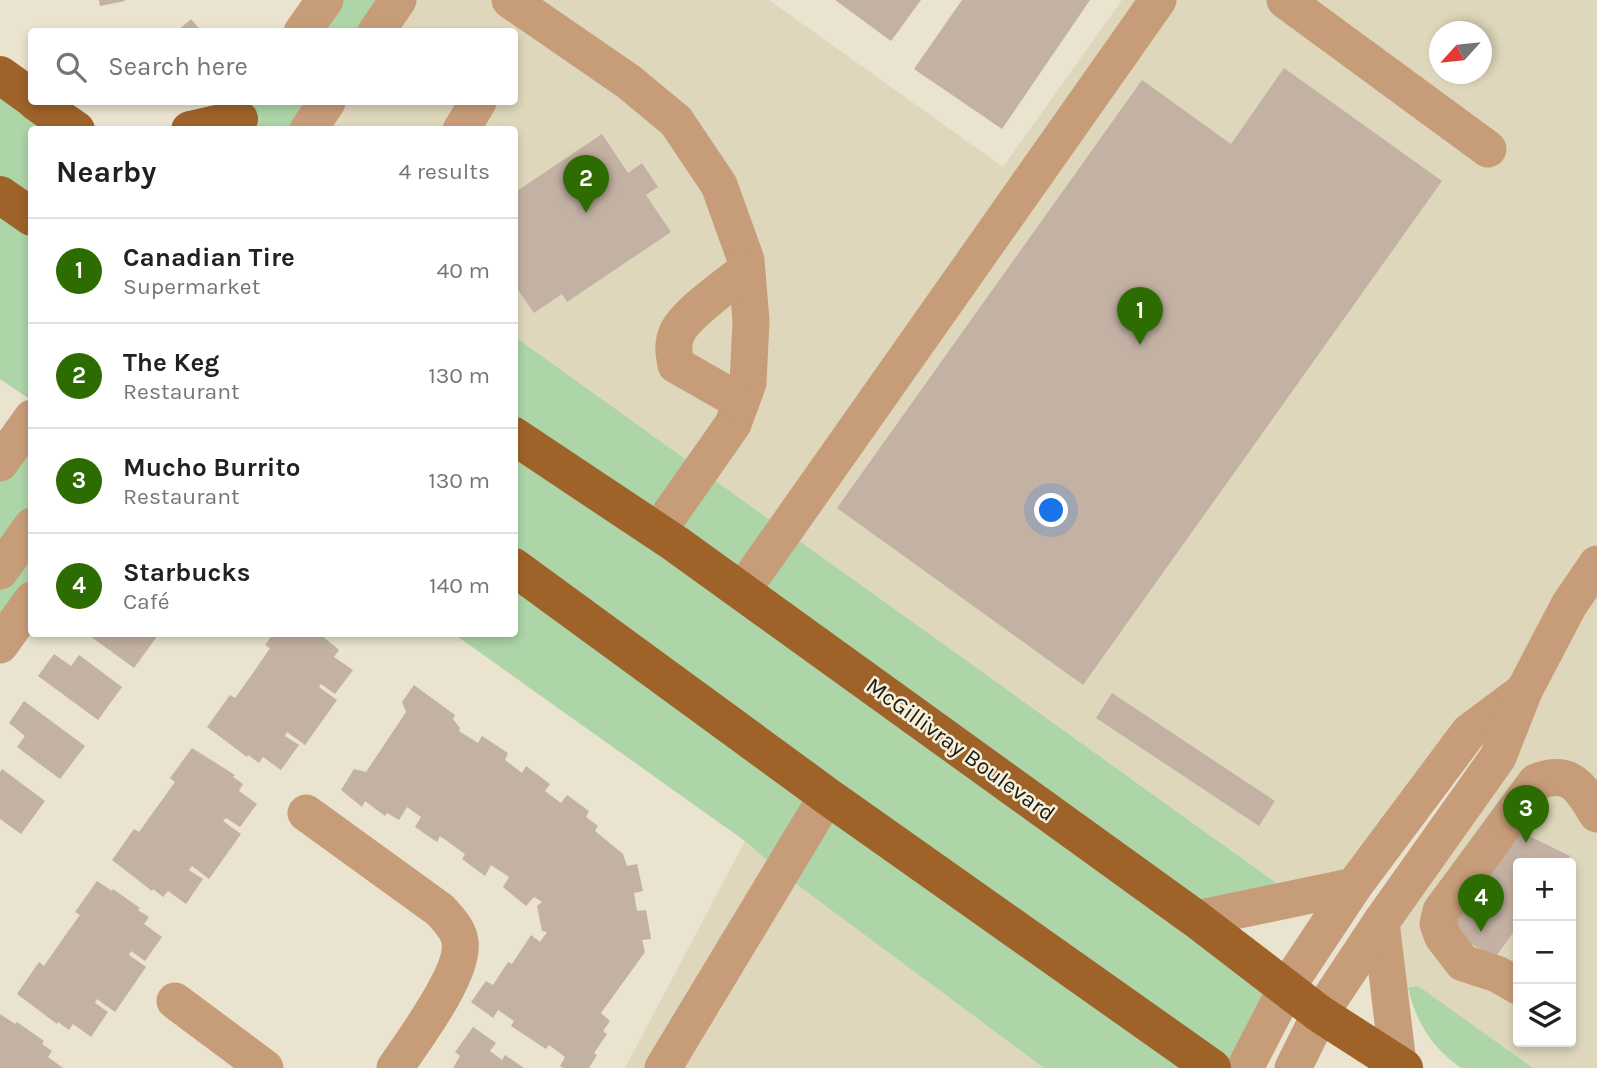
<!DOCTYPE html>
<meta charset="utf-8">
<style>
body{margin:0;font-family:Karla,sans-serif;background:#f2f2f2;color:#202124}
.controls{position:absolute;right:21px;bottom:21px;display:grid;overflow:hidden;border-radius:7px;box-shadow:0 4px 10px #0003}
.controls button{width:63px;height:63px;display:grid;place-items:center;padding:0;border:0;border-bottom:2px solid #e0e0e0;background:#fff;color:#202124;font:35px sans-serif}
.compass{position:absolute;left:1429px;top:21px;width:63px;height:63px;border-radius:50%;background:#fff;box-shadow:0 4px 10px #0003;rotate:243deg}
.you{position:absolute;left:1052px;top:511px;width:24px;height:24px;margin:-18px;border:5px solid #fff;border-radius:50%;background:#1a73e8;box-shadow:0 0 0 10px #1a73e833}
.badge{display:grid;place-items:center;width:46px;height:46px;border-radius:50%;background:#2c6c00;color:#fff;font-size:23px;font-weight:700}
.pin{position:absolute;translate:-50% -58px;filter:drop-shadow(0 2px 4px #0008)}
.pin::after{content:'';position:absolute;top:37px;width:24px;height:21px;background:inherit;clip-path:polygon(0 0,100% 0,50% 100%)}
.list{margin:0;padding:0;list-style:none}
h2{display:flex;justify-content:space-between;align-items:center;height:91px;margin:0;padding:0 28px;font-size:30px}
h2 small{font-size:23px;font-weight:400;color:#757577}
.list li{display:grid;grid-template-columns:46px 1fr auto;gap:21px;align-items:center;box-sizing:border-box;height:105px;padding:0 28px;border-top:2px solid #e0e0e0}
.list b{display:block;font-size:26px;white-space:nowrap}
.list p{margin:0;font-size:23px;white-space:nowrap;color:#757577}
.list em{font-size:23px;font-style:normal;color:#757577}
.icon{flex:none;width:38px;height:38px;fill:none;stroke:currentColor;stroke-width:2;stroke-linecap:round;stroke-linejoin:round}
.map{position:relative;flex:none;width:1597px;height:1068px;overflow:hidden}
.search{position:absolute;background:#fff;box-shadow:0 4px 10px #0003;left:28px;top:28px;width:490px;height:77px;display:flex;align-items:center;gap:18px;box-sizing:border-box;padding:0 24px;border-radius:7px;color:#757577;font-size:26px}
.panel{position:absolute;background:#fff;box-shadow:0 4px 10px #0003;left:28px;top:126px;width:490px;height:511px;border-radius:7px}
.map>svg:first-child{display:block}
.built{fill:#dfd7bb;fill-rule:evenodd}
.green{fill:#add5a8}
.building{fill:#c3b1a4}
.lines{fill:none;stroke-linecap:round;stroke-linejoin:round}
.minor{stroke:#c79d79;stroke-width:37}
.major{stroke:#9f632a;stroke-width:38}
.labels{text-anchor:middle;stroke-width:5;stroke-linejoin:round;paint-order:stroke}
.street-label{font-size:23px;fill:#1d1b13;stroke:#f6f0dc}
</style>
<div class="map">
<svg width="1597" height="1068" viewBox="0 0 1597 1068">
<rect width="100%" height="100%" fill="#e9e3cf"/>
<g class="built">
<path d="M398,0H769L1003,167L1122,0H1597V1068H1533L1418,987L1390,991L1381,922L1524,693L1354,886L1277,883L515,337L514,130H308L327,102H514V32L376,31ZM1440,32H1482V74H1440ZM1518,863H1571V1042H1518Z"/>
<polygon points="745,841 780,872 1044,1068 625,1068"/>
</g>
<g class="green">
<polygon points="325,0 398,0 376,31 302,32"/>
<polygon points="0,75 76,129 32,130 31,400 0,379"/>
<polygon points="252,102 327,102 308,129 231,130"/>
<polygon points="515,337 1278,884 1198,918 1287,987 1245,1068 1044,1068 780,872 745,841 454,634 514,634"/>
<polygon points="31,418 31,600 0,645 0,459"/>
<path d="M1418,986L1533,1068H1461C1432,1048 1416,1022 1408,988Z"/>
</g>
<g class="building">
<polygon points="99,0 125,0 125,1 100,6"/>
<polygon points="835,0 921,0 891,41"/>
<polygon points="962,0 1090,0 1002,129 914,69"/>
<polygon points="191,19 202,32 176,32"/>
<polygon points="1284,68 1442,181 1083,685 837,508 1142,80 1231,144"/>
<polygon points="602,134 628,173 642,163 658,187 646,195 671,232 567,302 562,294 534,313 514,284 514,193"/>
<polygon points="92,634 156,634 158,635 134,668 90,636"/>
<polygon points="273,634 320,634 339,650 334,657 353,670 335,694 321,684 319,687 337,700 305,745 287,732 285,736 299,745 281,770 263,757 259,763 248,755 247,757 207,727 230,695 235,698 253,673 270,648 265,645"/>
<polygon points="54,654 71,666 79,655 122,687 98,720 38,676"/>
<polygon points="414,685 455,715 453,719 460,728 459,731 478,743 482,736 508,753 505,760 522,773 526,766 550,784 545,791 561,803 567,795 589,811 586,817 598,826 595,831 623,854 627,866 637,864 643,891 634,893 637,911 646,910 651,939 642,940 645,952 601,1013 610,1021 603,1031 607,1034 594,1053 597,1055 589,1068 563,1068 560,1066 565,1057 549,1045 546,1049 511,1026 514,1021 498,1010 493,1018 471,1002 486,981 493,985 508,962 512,964 531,935 540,942 547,932 542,931 537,906 542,902 534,897 526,906 503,887 509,877 491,865 485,876 462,859 465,854 440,836 437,842 415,827 421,817 407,807 399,820 387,813 385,816 365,801 362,807 341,790 354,769 366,772 406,712 402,702"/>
<polygon points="1112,693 1275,801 1259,826 1096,718"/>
<polygon points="24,701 85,746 60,779 17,747 25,736 9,723"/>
<polygon points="192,748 235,775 233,777 243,784 239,791 257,804 240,827 226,818 223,821 241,834 209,879 192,866 189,870 203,879 186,904 168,891 163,897 153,889 152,891 112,860 134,829 139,832 175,782 170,778"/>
<polygon points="2,769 45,801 21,834 0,819 0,772"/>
<polygon points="1517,830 1570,856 1565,863 1518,863 1518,926 1494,959 1472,944 1463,951 1447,919"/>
<polygon points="97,881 112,891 113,889 140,908 138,910 149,917 144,924 162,937 145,961 131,951 129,955 146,967 115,1012 97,999 95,1003 108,1012 91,1037 73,1024 69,1030 58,1022 57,1024 17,994 39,962 44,966 62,940 80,915 75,912"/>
<polygon points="0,1014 15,1024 17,1022 44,1041 42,1044 52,1051 48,1057 63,1068 0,1068"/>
<polygon points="473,1027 496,1043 490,1051 502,1060 505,1055 524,1068 453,1068 460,1056 455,1052"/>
</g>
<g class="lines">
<g class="minor">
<polyline points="510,0 629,82 676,121 719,185 746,260 751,321 748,383 733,424 658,531"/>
<polyline points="1285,0 1488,149"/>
<polyline points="302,32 325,0"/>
<polyline points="376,32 398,0"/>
<polyline points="308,130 327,102"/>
<polyline points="461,130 478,102"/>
<path d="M741,402L676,365C674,354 672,344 677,333C686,313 729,284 746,270"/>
<polyline points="0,463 32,418"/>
<polyline points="0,571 32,526"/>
<polyline points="742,591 1158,0"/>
<polyline points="0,645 32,600"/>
<path d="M306,813L440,910C448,919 459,930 460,942C465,973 413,1041 395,1068"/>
<polyline points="1196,919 1354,886"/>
<polyline points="1381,922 1398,1064"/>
<path d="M1518,986L1497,974L1463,963L1443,937L1438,924L1441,911L1536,782C1571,768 1581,788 1597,814"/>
<polyline points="175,1001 265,1068"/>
<polyline points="663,1068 827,796"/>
<polyline points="1245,1068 1287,987 1354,886 1469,732 1524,691"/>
<polyline points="1293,1068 1320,1014 1381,922 1498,757 1524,691 1569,605 1597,564"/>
</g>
<g class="major">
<polyline points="0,75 32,98"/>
<polyline points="36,102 76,130"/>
<polyline points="190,130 239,119"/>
<polyline points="0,195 32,217"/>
<polyline points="514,436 676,544 1196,919 1320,1014 1404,1068"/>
<polyline points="514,567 827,796 1212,1068"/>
</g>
</g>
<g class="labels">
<g class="street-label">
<text transform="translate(961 749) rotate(36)" y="8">McGillivray Boulevard</text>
</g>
</g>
</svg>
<div class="controls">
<button>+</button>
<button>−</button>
<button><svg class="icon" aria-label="layers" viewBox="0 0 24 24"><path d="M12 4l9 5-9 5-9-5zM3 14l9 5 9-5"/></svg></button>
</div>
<svg class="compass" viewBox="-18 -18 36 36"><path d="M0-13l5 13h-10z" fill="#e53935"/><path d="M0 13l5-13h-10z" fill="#757577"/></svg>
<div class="you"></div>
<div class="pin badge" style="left:1140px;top:345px">1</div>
<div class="pin badge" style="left:586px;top:213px">2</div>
<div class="pin badge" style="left:1526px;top:843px">3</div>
<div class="pin badge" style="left:1481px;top:932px">4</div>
<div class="search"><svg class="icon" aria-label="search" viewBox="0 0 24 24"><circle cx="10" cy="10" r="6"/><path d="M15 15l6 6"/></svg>Search here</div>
<section class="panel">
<h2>Nearby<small>4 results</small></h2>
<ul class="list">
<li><span class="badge">1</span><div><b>Canadian Tire</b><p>Supermarket</p></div><em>40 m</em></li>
<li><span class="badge">2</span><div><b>The Keg</b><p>Restaurant</p></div><em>130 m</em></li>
<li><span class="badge">3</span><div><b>Mucho Burrito</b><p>Restaurant</p></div><em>130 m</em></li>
<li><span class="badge">4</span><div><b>Starbucks</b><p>Café</p></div><em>140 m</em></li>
</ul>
</section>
</div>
